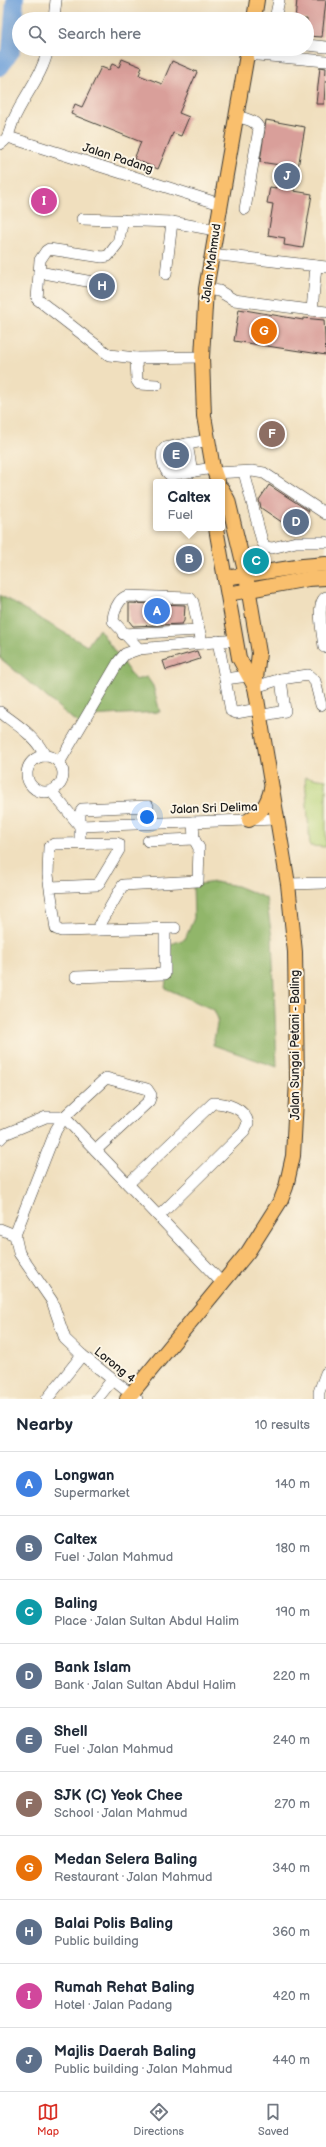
<!DOCTYPE html>
<meta charset="utf-8">
<style>
body{margin:0;font-family:"Balsamiq Sans",sans-serif;background:#f6f6f7;color:#1f2937}
.you{position:absolute;left:147px;top:817px;width:14px;height:14px;margin:-10px;border:3px solid #fff;border-radius:50%;background:#1a73e8;box-shadow:0 0 0 6px #1a73e833}
.badge{display:grid;place-items:center;width:26px;height:26px;border-radius:50%;background:#d93025;color:#fff;font-size:13px;font-weight:700}
.pin{position:absolute;translate:-50% -50%;border:2px solid #fff;box-shadow:0 1px 4px #0006}
.popup{position:absolute;left:153px;top:479px;width:72px;height:52px;box-sizing:border-box;display:grid;place-content:center;border-radius:4px;background:#fff;filter:drop-shadow(0 1px 3px #0005);font-size:13px;white-space:nowrap;color:#747a83}
.popup b{font-size:15px;color:#1f2937}
.popup::after{content:'';position:absolute;left:50%;top:100%;margin-left:-8px;border:8px solid transparent;border-top-color:#fff}
.list{margin:0;padding:0;list-style:none}
h2{display:flex;justify-content:space-between;align-items:center;height:52px;margin:0;padding:0 16px;font-size:17px}
h2 small{font-size:13px;font-weight:400;color:#747a83}
.list li{display:grid;grid-template-columns:26px 1fr auto;gap:12px;align-items:center;box-sizing:border-box;height:64px;padding:0 16px;border-top:1px solid #e0e1e3}
.list b{display:block;font-size:15px;white-space:nowrap}
.list p{margin:0;font-size:13px;white-space:nowrap;color:#747a83}
.list em{font-size:13px;font-style:normal;color:#747a83}
.icon{flex:none;width:22px;height:22px;fill:none;stroke:currentColor;stroke-width:2;stroke-linecap:round;stroke-linejoin:round}
.map{position:relative;flex:none;width:326px;height:1399px;overflow:hidden}
.search{position:absolute;background:#fff;box-shadow:0 4px 16px #0002;left:12px;right:12px;top:12px;height:44px;display:flex;align-items:center;gap:10px;box-sizing:border-box;padding:0 14px;border-radius:22px;color:#747a83;font-size:15px}
.sheet{height:692px;background:#fff}
nav{display:flex;justify-content:space-around;align-items:center;box-sizing:border-box;height:56px;border-top:1px solid #e0e1e3;background:#fff;font-size:11px;color:#747a83}
nav a{display:grid;justify-items:center;gap:2px}
nav .on{color:#d93025}
.map>svg:first-child{display:block}
.green{fill:#b7d47a;stroke:#6a784b}
.forest{fill:#91b66a;stroke:#566943}
.lines{fill:none;stroke-linecap:round;stroke-linejoin:round}
.river{stroke:#70a1da;stroke-width:18}
.building{fill:#d99f9a}
.minor-casing{stroke:#3c3934;stroke-width:12}
.major-casing{stroke:#3c3934;stroke-width:16}
.minor{stroke:#fff;stroke-width:11}
.major{stroke:#f9bf6d;stroke-width:14}
.labels{text-anchor:middle;stroke-width:4;stroke-linejoin:round;paint-order:stroke}
.street-label{font-size:12px;fill:#1c1c1c;stroke:#fcf5e5}
</style>
<div class="map">
<svg width="326" height="1399" viewBox="0 0 326 1399">
<rect width="100%" height="100%" fill="#fcf5e5"/>
<filter id="ink" filterUnits="userSpaceOnUse"><feTurbulence type="fractalNoise" baseFrequency=".025" numOctaves="2"/><feDisplacementMap in="SourceGraphic" scale="8" xChannelSelector="R" yChannelSelector="G"/><feConvolveMatrix kernelMatrix="1 2 1 2 8 2 1 2 1" color-interpolation-filters="sRGB"/></filter>
<filter id="wash" filterUnits="userSpaceOnUse"><feTurbulence type="fractalNoise" baseFrequency=".012" numOctaves="4" result="noise"/><feDisplacementMap in="SourceGraphic" scale="16" xChannelSelector="R" yChannelSelector="G"/><feGaussianBlur stdDeviation="0.9" result="paint"/><feColorMatrix in="noise" values="0 0 0 0 0 0 0 0 0 0 0 0 0 0 0 0 0 1.4 0 .05"/><feComposite in="paint" operator="in"/></filter>
<g filter="url(#wash)">
<rect width="100%" height="100%" fill="#f0dfbe"/>
<polygon class="green" points="305,777 326,780 326,847 310,846"/>
<g class="forest">
<polygon points="0,595 87,646 99,629 135,680 147,677 153,686 160,712 90,716 82,727 0,658"/>
<polygon points="215,882 237,886 266,898 272,937 277,1067 213,1045 218,1019 214,1010 165,988 171,944 185,939 194,918 193,885"/>
</g>
<g class="lines">
<polyline class="river" points="0,67 11,51 15,0"/>
</g>
<g id="blocks">
<g class="building">
<polygon points="297,0 326,0 322,37 307,36 307,19 295,19"/>
<polygon points="122,59 142,67 139,75 162,84 172,61 197,72 179,113 189,117 181,136 173,133 158,169 134,159 141,142 71,114 75,104 82,107 101,67 109,70 112,64 119,67"/>
<polygon points="320,67 326,68 324,104 316,104"/>
<polygon points="266,120 305,127 294,191 312,194 303,248 284,245 285,238 268,235 273,204 267,203 270,187 276,188 280,165 260,162"/>
<polygon points="239,309 303,320 303,318 324,320 326,355 234,341"/>
<polygon points="269,485 309,511 297,528 294,526 292,529 261,508 259,500"/>
<polygon points="129,603 185,605 184,621 182,624 133,626 129,621"/>
<polygon points="197,651 200,659 166,670 163,661"/>
</g>
</g>
</g>
<g filter="url(#ink)">
<use href="#blocks" fill-opacity="0" stroke="#3c3934" stroke-width="1"/>
<g class="lines">
<defs>
<g id="minor">
<polyline points="54,19 56,0"/>
<polyline points="275,19 279,0"/>
<polyline points="307,45 326,47"/>
<polyline points="247,54 326,61"/>
<path d="M236,116C245,119 256,120 259,129L245,209"/>
<polyline points="8,137 220,204"/>
<path d="M0,144C10,138 9,130 13,121C24,95 42,77 48,49"/>
<polyline points="82,219 172,222"/>
<polyline points="123,220 118,243 108,256 102,257 49,249 46,251 40,260 37,299 109,355 136,358 202,357"/>
<polyline points="211,254 326,267"/>
<polyline points="39,272 108,285"/>
<polyline points="166,274 172,222 215,230"/>
<polyline points="206,289 219,291 234,300 326,312"/>
<polyline points="312,310 316,266"/>
<polyline points="136,358 137,381 139,384 157,385"/>
<path d="M209,440L165,448C159,453 164,471 170,475L213,468"/>
<polyline points="187,444 192,472"/>
<polyline points="244,472 262,541 265,547 272,548 296,542 326,542"/>
<polyline points="215,473 252,471 264,473 326,514"/>
<polyline points="123,634 199,630"/>
<polyline points="218,641 231,711 236,713 258,709"/>
<path d="M324,647C323,635 315,603 326,597"/>
<path d="M139,649L113,621C113,613 118,599 127,596L190,598L193,602L202,643"/>
<polyline points="225,679 248,676"/>
<polyline points="255,687 281,679 308,675 315,681 321,705"/>
<path d="M0,712C17,725 36,736 45,756"/>
<polyline points="259,716 285,711 281,679"/>
<circle cx="45" cy="774" r="18"/>
<polyline points="59,763 119,661 125,654 139,649 236,640"/>
<polyline points="51,791 80,826 276,819"/>
<polyline points="148,841 194,839 193,822"/>
<polyline points="80,843 80,814 82,809 148,806"/>
<polyline points="288,884 326,883"/>
<polyline points="50,887 98,885 119,850 119,844 116,843 54,844 49,847 48,875 56,929 61,931 175,928"/>
<polyline points="97,930 123,885 198,881 199,848 194,839"/>
<polyline points="76,977 165,974 165,929"/>
<polyline points="0,1139 5,1134 46,1117 64,1117 223,1284"/>
<path d="M128,1184L213,1103C226,1103 245,1108 248,1123L244,1132L159,1216"/>
<polyline points="0,1229 15,1235 56,1130 64,1117 106,1078 147,1089 151,1095 149,1101 96,1150"/>
<polyline points="15,1235 19,1253 52,1301 65,1339 82,1355 137,1399"/>
<polyline points="47,1399 82,1355"/>
<polyline points="97,1399 112,1380"/>
<polyline points="319,1399 319,1392 326,1373"/>
</g>
<g id="major">
<polyline points="254,19 257,0"/>
<polyline points="218,482 213,468 204,416 202,357 206,289 248,49"/>
<polyline points="216,528 239,658 255,687"/>
<polyline points="225,578 303,566 326,564"/>
<polyline points="228,594 308,579 326,578"/>
<path d="M249,820C262,812 268,803 271,789"/>
<polyline points="127,1399 248,1252 281,1200 286,1187 293,1156 297,1080 295,952 288,884 255,687 259,653 246,575 228,500 222,489"/>
</g>
</defs>
<use href="#minor" class="minor-casing"/>
<use href="#major" class="major-casing"/>
<use href="#minor" class="minor"/>
<use href="#major" class="major"/>
</g>
</g>
<g class="labels">
<g class="street-label">
<text transform="translate(118 158) rotate(18)" y="4">Jalan Padang</text>
<text transform="translate(211 263) rotate(-82)" y="4">Jalan Mahmud</text>
<text transform="translate(214 808) rotate(-2)" y="4">Jalan Sri Delima</text>
<text transform="translate(295 1045) rotate(-90)" y="4">Jalan Sungai Petani - Baling</text>
<text transform="translate(115 1365) rotate(39)" y="4">Lorong 4</text>
</g>
</g>
</svg>
<div class="you"></div>
<div class="pin badge" style="left:157px;top:611px;background:#3f7fe0">A</div>
<div class="pin badge" style="left:189px;top:559px;background:#5c6f8a">B</div>
<div class="popup"><b>Caltex</b>Fuel</div>
<div class="pin badge" style="left:256px;top:561px;background:#0f9aa8">C</div>
<div class="pin badge" style="left:296px;top:522px;background:#5c6f8a">D</div>
<div class="pin badge" style="left:176px;top:455px;background:#5c6f8a">E</div>
<div class="pin badge" style="left:272px;top:434px;background:#8d6e63">F</div>
<div class="pin badge" style="left:264px;top:331px;background:#e8710a">G</div>
<div class="pin badge" style="left:102px;top:286px;background:#5c6f8a">H</div>
<div class="pin badge" style="left:44px;top:201px;background:#d1479c">I</div>
<div class="pin badge" style="left:287px;top:176px;background:#5c6f8a">J</div>
<div class="search"><svg class="icon" aria-label="search" viewBox="0 0 24 24"><circle cx="10" cy="10" r="6"/><path d="M15 15l6 6"/></svg>Search here</div>
</div>
<section class="sheet">
<h2>Nearby<small>10 results</small></h2>
<ul class="list">
<li><span class="badge" style="background:#3f7fe0">A</span><div><b>Longwan</b><p>Supermarket</p></div><em>140 m</em></li>
<li><span class="badge" style="background:#5c6f8a">B</span><div><b>Caltex</b><p>Fuel · Jalan Mahmud</p></div><em>180 m</em></li>
<li><span class="badge" style="background:#0f9aa8">C</span><div><b>Baling</b><p>Place · Jalan Sultan Abdul Halim</p></div><em>190 m</em></li>
<li><span class="badge" style="background:#5c6f8a">D</span><div><b>Bank Islam</b><p>Bank · Jalan Sultan Abdul Halim</p></div><em>220 m</em></li>
<li><span class="badge" style="background:#5c6f8a">E</span><div><b>Shell</b><p>Fuel · Jalan Mahmud</p></div><em>240 m</em></li>
<li><span class="badge" style="background:#8d6e63">F</span><div><b>SJK (C) Yeok Chee</b><p>School · Jalan Mahmud</p></div><em>270 m</em></li>
<li><span class="badge" style="background:#e8710a">G</span><div><b>Medan Selera Baling</b><p>Restaurant · Jalan Mahmud</p></div><em>340 m</em></li>
<li><span class="badge" style="background:#5c6f8a">H</span><div><b>Balai Polis Baling</b><p>Public building</p></div><em>360 m</em></li>
<li><span class="badge" style="background:#d1479c">I</span><div><b>Rumah Rehat Baling</b><p>Hotel · Jalan Padang</p></div><em>420 m</em></li>
<li><span class="badge" style="background:#5c6f8a">J</span><div><b>Majlis Daerah Baling</b><p>Public building · Jalan Mahmud</p></div><em>440 m</em></li>
</ul>
</section>
<nav>
<a class="on"><svg class="icon" aria-label="map" viewBox="0 0 24 24"><path d="M3 6l6-2 6 2 6-2v14l-6 2-6-2-6 2zM9 4v14M15 6v14"/></svg>Map</a>
<a><svg class="icon" aria-label="directions" viewBox="0 0 24 24"><path d="M12 3l9 9-9 9-9-9zM9 14v-3h6M13 9l2 2-2 2"/></svg>Directions</a>
<a><svg class="icon" aria-label="saved" viewBox="0 0 24 24"><path d="M7 4h10v16l-5-4-5 4z"/></svg>Saved</a>
</nav>
